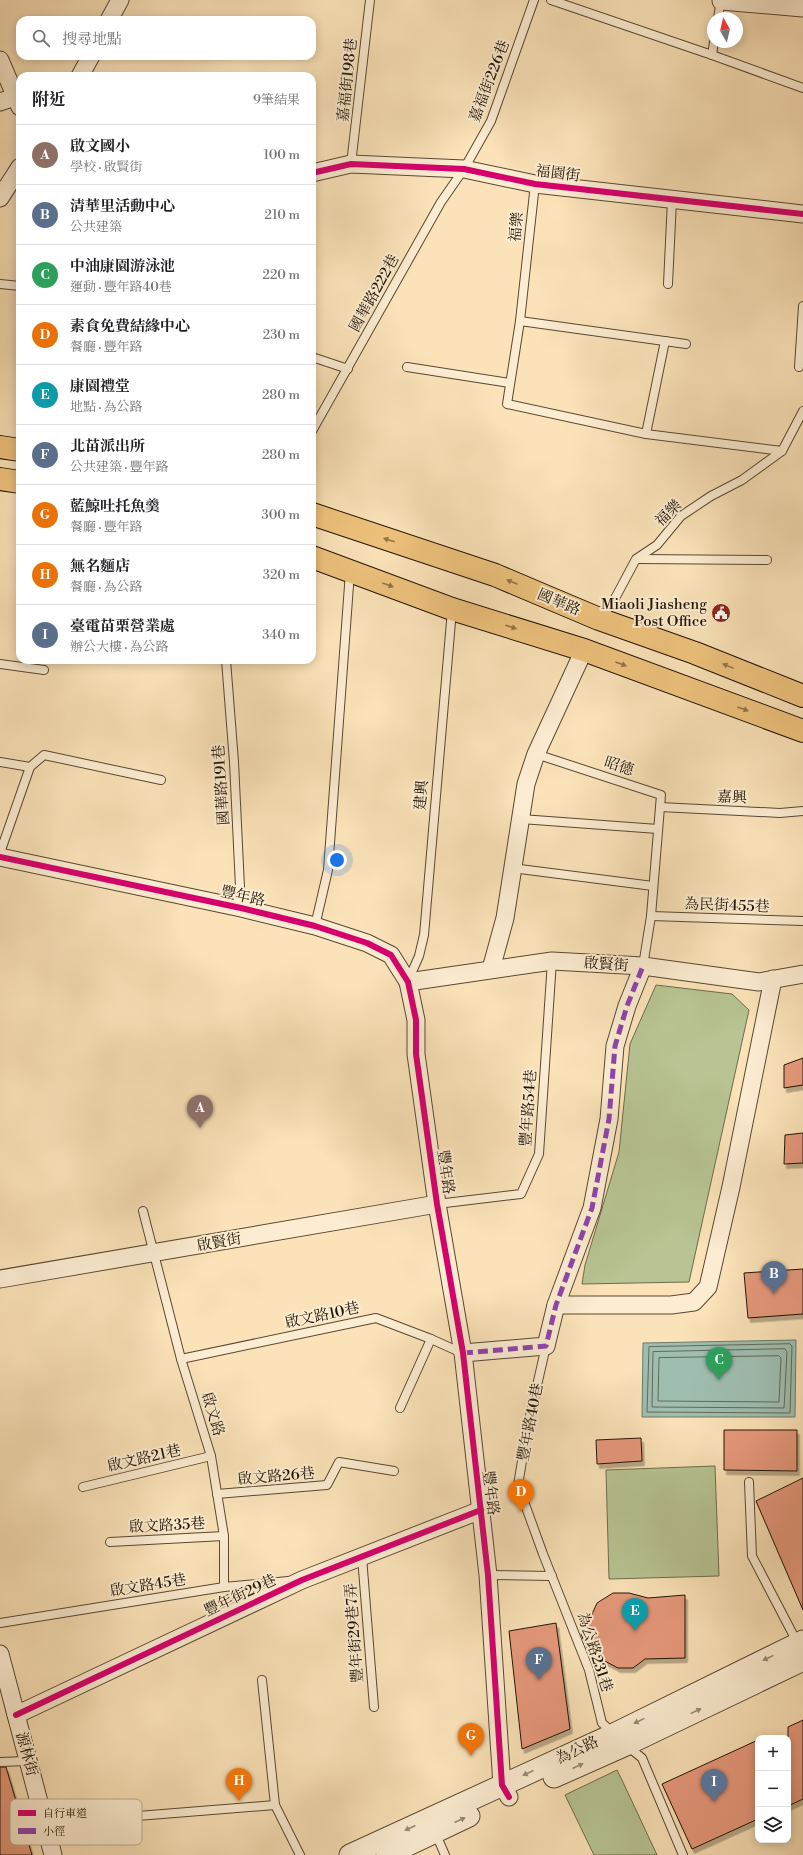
<!DOCTYPE html>
<html lang="zh-TW">
<meta charset="utf-8">
<style>
body{margin:0;font-family:"Libre Bodoni","Noto Serif TC",serif;background:#f2f2f2;color:#202124}
.controls{position:absolute;right:12px;bottom:12px;display:grid;overflow:hidden;border-radius:8px;box-shadow:0 2px 10px #0003}
.controls button{width:36px;height:36px;display:grid;place-items:center;padding:0;border:0;border-bottom:1px solid #e0e0e0;background:#fff;color:#202124;font:20px sans-serif}
.compass{position:absolute;left:707px;top:12px;width:36px;height:36px;border-radius:50%;background:#fff;box-shadow:0 2px 10px #0003;rotate:352deg}
.you{position:absolute;left:337px;top:860px;width:14px;height:14px;margin:-10px;border:3px solid #fff;border-radius:50%;background:#1a73e8;box-shadow:0 0 0 6px #1a73e833}
.badge{display:grid;place-items:center;width:26px;height:26px;border-radius:50%;background:#8f2418;color:#fff;font-size:13px;font-weight:700}
.pin{position:absolute;translate:-50% -33px;filter:drop-shadow(0 1px 2px #0008)}
.pin::after{content:'';position:absolute;top:21px;width:14px;height:12px;background:inherit;clip-path:polygon(0 0,100% 0,50% 100%)}
.list{margin:0;padding:0;list-style:none}
h2{display:flex;justify-content:space-between;align-items:center;height:52px;margin:0;padding:0 16px;font-size:17px}
h2 small{font-size:13px;font-weight:400;color:#757577}
.list li{display:grid;grid-template-columns:26px 1fr auto;gap:12px;align-items:center;box-sizing:border-box;height:60px;padding:0 16px;border-top:1px solid #e0e0e0}
.list b{display:block;font-size:15px;white-space:nowrap}
.list p{margin:0;font-size:13px;white-space:nowrap;color:#757577}
.list em{font-size:13px;font-style:normal;color:#757577}
.icon{flex:none;width:22px;height:22px;fill:none;stroke:currentColor;stroke-width:2;stroke-linecap:round;stroke-linejoin:round}
.map{position:relative;flex:none;width:803px;height:1855px;overflow:hidden}
.search{position:absolute;background:#fff;box-shadow:0 2px 10px #0003;left:16px;top:16px;width:300px;height:44px;display:flex;align-items:center;gap:10px;box-sizing:border-box;padding:0 14px;border-radius:12px;color:#757577;font-size:15px}
.panel{position:absolute;background:#fff;box-shadow:0 2px 10px #0003;left:16px;top:72px;width:300px;height:592px;border-radius:12px}
.map>svg:first-child{display:block}
.green{fill:#b8c493;stroke:#6c6c4c}
.water{fill:#9fbeb0;stroke:#6d7a6c}
.lines{fill:none;stroke-linecap:round;stroke-linejoin:round}
.shore{stroke:#606a5a;stroke-width:1}
.building{fill:#e6997b;stroke:#211505;filter:url(#shadow)}
.service-casing{stroke:#584832;stroke-width:10}
.minor-casing{stroke:#584832;stroke-width:19}
.tertiary-casing{stroke:#584832;stroke-width:23}
.primary-casing{stroke:#211505;stroke-width:24}
.service{stroke:#fcecd1;stroke-width:8}
.minor{stroke:#fcecd1;stroke-width:17}
.tertiary{stroke:#fcecd1;stroke-width:21}
.primary{stroke:#eec17c;stroke-width:22}
.quiet{stroke:#8e44ad;stroke-width:5;stroke-dasharray:10 5;stroke-linecap:butt}
.cycleway-casing{stroke:#fcecd1;stroke-width:8}
.cycleway{stroke:#d6006c;stroke-width:6}
.oneway{fill:#927446}
.oneway2{fill:#998b75}
.labels{text-anchor:middle;stroke-width:4;stroke-linejoin:round;paint-order:stroke}
.street-label{font-size:15px;fill:#211505;stroke:#fcecd1}
.poi-label{font-size:15px;fill:#211505;stroke:#fcecd1;text-anchor:end}
.key{fill:#fcecd1;stroke:#baac94;stroke-width:1}
.key-label{font-size:11px;fill:#211505}
</style>
<div class="map">
<svg width="803" height="1855" viewBox="0 0 803 1855">
<defs>
<filter id="shadow"><feDropShadow dx="2.5" dy="4.5" stdDeviation="0" flood-color="#0004"/></filter>
</defs>
<rect width="100%" height="100%" fill="#fbe2b8"/>
<filter id="stains"><feTurbulence type="fractalNoise" baseFrequency=".005" numOctaves="4"/><feColorMatrix values="0 0 0 0 .2 0 0 0 0 .09 0 0 0 0 .02 0 0 0 .5 -.17"/></filter>
<radialGradient id="worn" r=".72"><stop offset=".6" stop-color="#630" stop-opacity="0"/><stop offset="1" stop-color="#630" stop-opacity=".3"/></radialGradient>
<g class="green">
<polygon points="656,985 732,994 749,1010 689,1282 582,1284 585,1265 619,1152 630,1044"/>
<polygon points="715,1466 719,1576 609,1579 606,1470"/>
<polygon points="617,1770 622,1780 657,1855 594,1855 565,1795"/>
</g>
<polygon class="water" points="796,1340 795,1417 642,1417 643,1343"/>
<g class="lines">
<g class="shore">
<polygon points="790,1344 792,1346 790,1413 647,1412 649,1347"/>
<polygon points="785,1349 787,1352 784,1408 652,1407 653,1352"/>
<polygon points="779,1356 781,1358 779,1402 658,1401 659,1358"/>
</g>
</g>
<g class="building">
<polygon points="803,1058 803,1085 784,1088 784,1065"/>
<polygon points="803,1133 803,1163 784,1164 785,1135"/>
<polygon points="803,1269 803,1314 748,1318 744,1273"/>
<polygon points="724,1430 797,1430 797,1471 724,1470"/>
<polygon points="641,1438 642,1461 597,1464 596,1440"/>
<polygon points="803,1478 803,1610 756,1501"/>
<polygon points="613,1593 629,1593 648,1598 685,1595 685,1658 645,1659 633,1668 618,1668 599,1658 595,1651 589,1652 581,1634 588,1629 588,1623 597,1603"/>
<polygon points="556,1623 570,1729 522,1749 509,1631"/>
<polygon points="803,1720 803,1799 788,1806 788,1727"/>
<polygon points="758,1740 758,1819 692,1849 662,1784"/>
<polygon points="0,1767 6,1767 32,1855 0,1855"/>
</g>
<g class="lines">
<defs>
<g id="service">
<polyline points="551,0 712,55 803,88"/>
<polyline points="718,18 721,0"/>
<polyline points="712,55 714,42"/>
<polyline points="351,164 370,0"/>
<polyline points="535,184 520,321 507,404 646,434 782,451"/>
<polyline points="0,284 20,286"/>
<polyline points="668,284 672,200"/>
<polyline points="520,321 686,344"/>
<polyline points="312,357 348,369"/>
<polyline points="407,367 510,383"/>
<polyline points="799,367 803,306"/>
<polyline points="312,431 441,202 464,169 491,121 534,0"/>
<polyline points="646,434 665,341"/>
<polyline points="637,559 767,560"/>
<polyline points="601,617 612,604 636,559 657,545 681,516 711,496 742,480 782,451 803,411"/>
<polyline points="226,660 234,762 241,908"/>
<polyline points="0,664 44,670"/>
<polyline points="536,754 661,795 651,916 643,966"/>
<polyline points="0,762 30,767 44,755 161,780"/>
<polyline points="660,807 780,813 803,811"/>
<polyline points="521,819 658,829"/>
<polyline points="0,853 30,767"/>
<polyline points="512,868 653,886"/>
<polyline points="651,916 803,921"/>
<polyline points="315,926 328,870 350,572"/>
<polyline points="408,981 419,956 424,935 452,610"/>
<polyline points="437,1204 521,1194 539,1154 552,961"/>
<polyline points="143,1211 181,1359 211,1456 224,1536 224,1587"/>
<polyline points="546,1346 528,1425 518,1485 543,1554 589,1670 602,1723 613,1733"/>
<polyline points="181,1359 376,1318 431,1339 462,1353"/>
<polyline points="400,1408 431,1339"/>
<polyline points="749,1482 752,1556 798,1644"/>
<polyline points="83,1487 211,1456"/>
<polyline points="217,1494 327,1485 339,1462 394,1471"/>
<polyline points="110,1542 224,1536"/>
<polyline points="362,1557 374,1707"/>
<polyline points="488,1575 552,1576"/>
<polyline points="0,1623 224,1587 288,1581"/>
<polyline points="262,1680 275,1805 300,1855"/>
<polyline points="626,1745 642,1758 683,1855"/>
<polyline points="0,1762 28,1761"/>
<polyline points="125,1817 275,1805"/>
<polyline points="435,1832 445,1855"/>
</g>
<g id="minor">
<polyline points="721,1 803,8"/>
<polyline points="109,20 120,0"/>
<polyline points="0,60 20,107"/>
<polyline points="80,76 91,56"/>
<polyline points="0,102 15,97"/>
<polyline points="312,173 351,164 464,169 535,184 803,214"/>
<polyline points="0,198 20,167"/>
<polyline points="0,857 241,908 315,926 367,943 391,955 408,982 416,1020 416,1054 437,1204 463,1353 488,1575 502,1785 509,1797"/>
<polyline points="491,969 505,918 526,784 536,754 584,650"/>
<polyline points="408,982 552,961 643,966 759,982 803,974"/>
<polyline points="0,1279 437,1204"/>
<polyline points="556,1305 671,1305 694,1302 708,1287 731,1187 773,979"/>
<polyline points="463,1353 546,1346 556,1305 592,1208 609,1119 615,1046 627,1006 643,966"/>
<polyline points="0,1654 53,1855"/>
<polyline points="16,1715 302,1580 481,1510"/>
</g>
<g id="tertiary">
<polyline points="554,1777 626,1745 803,1660"/>
<polyline points="350,1855 614,1734 803,1641"/>
<polyline points="387,1855 469,1816"/>
</g>
<g id="primary">
<polyline points="0,447 20,450"/>
<polyline points="0,479 20,482"/>
<polyline points="312,514 495,575 599,619 695,653 803,696"/>
<polyline points="312,557 452,609 584,650 803,731"/>
</g>
</defs>
<use href="#service" class="service-casing"/>
<use href="#minor" class="minor-casing"/>
<use href="#tertiary" class="tertiary-casing"/>
<use href="#primary" class="primary-casing"/>
<use href="#service" class="service"/>
<use href="#minor" class="minor"/>
<use href="#tertiary" class="tertiary"/>
<use href="#primary" class="primary"/>
<polyline class="quiet" points="463,1353 546,1346 556,1305 592,1208 609,1119 615,1046 627,1006 643,966"/>
<defs>
<g id="cycleway">
<polyline points="312,173 351,164 464,169 535,184 803,214"/>
<polyline points="0,857 241,908 315,926 367,943 391,955 408,982 416,1020 416,1054 437,1204 463,1353 488,1575 502,1785 509,1797"/>
<polyline points="16,1715 302,1580 481,1510"/>
</g>
</defs>
<use href="#cycleway" class="cycleway-casing"/>
<use href="#cycleway" class="cycleway"/>
</g>
<defs><path id="oneway-solid" d="M-6-.8H1V-3.2L6.5 0L1 3.2V.8H-6Z"/></defs>
<g class="oneway">
<use href="#oneway-solid" transform="translate(389 540) rotate(-162)"/>
<use href="#oneway-solid" transform="translate(512 582) rotate(-157)"/>
<use href="#oneway-solid" transform="translate(388 585) rotate(20)"/>
<use href="#oneway-solid" transform="translate(511 627) rotate(17)"/>
<use href="#oneway-solid" transform="translate(621 664) rotate(20)"/>
<use href="#oneway-solid" transform="translate(728 666) rotate(-158)"/>
<use href="#oneway-solid" transform="translate(743 709) rotate(20)"/>
</g>
<g class="oneway2">
<use href="#oneway-solid" transform="translate(768 1658) rotate(154)"/>
<use href="#oneway-solid" transform="translate(696 1711) rotate(-26)"/>
<use href="#oneway-solid" transform="translate(639 1721) rotate(154)"/>
<use href="#oneway-solid" transform="translate(578 1766) rotate(-24)"/>
<use href="#oneway-solid" transform="translate(528 1773) rotate(155)"/>
<use href="#oneway-solid" transform="translate(460 1820) rotate(-25)"/>
<use href="#oneway-solid" transform="translate(410 1828) rotate(155)"/>
</g>
<defs>
<symbol id="civic-disc" viewBox="-11 -11 22 22"><circle r="9.5" fill="#8f2418" stroke="#fcecd1"/><path d="M-.6-6.5H3V-4.5H.6V-3L4-1V1h2V6H-6V1h2V-1L-.6-3ZM-1.2 2.5V6h2.4V2.5Z" fill="#fff"/></symbol>
</defs>
<g fill-rule="evenodd">
<use href="#civic-disc" x="710" y="602" width="22" height="22"/>
</g>
<g class="labels">
<g class="street-label">
<text transform="translate(347 80) rotate(-84)" y="5">嘉福街198巷</text>
<text transform="translate(489 81) rotate(-69)" y="5">嘉福街226巷</text>
<text transform="translate(558 173) rotate(7)" y="5">福園街</text>
<text transform="translate(516 227) rotate(-84)" y="5">福樂</text>
<text transform="translate(374 293) rotate(-61)" y="5">國華路222巷</text>
<text transform="translate(668 513) rotate(-44)" y="5">福樂</text>
<text transform="translate(559 602) rotate(23)" y="5">國華路</text>
<text transform="translate(619 766) rotate(18)" y="5">昭德</text>
<text transform="translate(221 785) rotate(-94)" y="5">國華路191巷</text>
<text transform="translate(421 795) rotate(-85)" y="5">建興</text>
<text transform="translate(732 797) rotate(2)" y="5">嘉興</text>
<text transform="translate(243 896) rotate(13)" y="5">豐年路</text>
<text transform="translate(727 905) rotate(2)" y="5">為民街455巷</text>
<text transform="translate(606 964) rotate(4)" y="5">啟賢街</text>
<text transform="translate(528 1108) rotate(-86)" y="5">豐年路54巷</text>
<text transform="translate(446 1172) rotate(82)" y="5">豐年路</text>
<text transform="translate(219 1242) rotate(-10)" y="5">啟賢街</text>
<text transform="translate(322 1315) rotate(-12)" y="5">啟文路10巷</text>
<text transform="translate(213 1414) rotate(73)" y="5">啟文路</text>
<text transform="translate(530 1422) rotate(-79)" y="5">豐年路40巷</text>
<text transform="translate(144 1458) rotate(-13)" y="5">啟文路21巷</text>
<text transform="translate(276 1476) rotate(-5)" y="5">啟文路26巷</text>
<text transform="translate(491 1493) rotate(83)" y="5">豐年路</text>
<text transform="translate(167 1525) rotate(-3)" y="5">啟文路35巷</text>
<text transform="translate(148 1585) rotate(-9)" y="5">啟文路45巷</text>
<text transform="translate(240 1595) rotate(-25)" y="5">豐年街29巷</text>
<text transform="translate(354 1633) rotate(-94)" y="5">豐年街29巷7弄</text>
<text transform="translate(595 1652) rotate(72)" y="5">為公路231巷</text>
<text transform="translate(577 1750) rotate(-25)" y="5">為公路</text>
<text transform="translate(27 1754) rotate(75)" y="5">源林街</text>
</g>
<g class="poi-label">
<text x="707" y="609">Miaoli Jiasheng<tspan x="707" dy="17">Post Office</tspan></text>
</g>
</g>
<rect x="10" y="1799" width="132" height="46" rx="6" class="key"/>
<rect x="18" y="1810" width="18" height="6" fill="#d6006c"/>
<rect x="18" y="1828" width="18" height="6" fill="#8e44ad"/>
<g class="key-label">
<text x="43" y="1817">自行車道</text>
<text x="43" y="1835">小徑</text>
</g>
<rect width="100%" height="100%" filter="url(#stains)"/>
<rect width="100%" height="100%" fill="url(#worn)"/>
</svg>
<div class="controls">
<button>+</button>
<button>−</button>
<button><svg class="icon" aria-label="layers" viewBox="0 0 24 24"><path d="M12 4l9 5-9 5-9-5zM3 14l9 5 9-5"/></svg></button>
</div>
<svg class="compass" viewBox="-18 -18 36 36"><path d="M0-13l5 13h-10z" fill="#e53935"/><path d="M0 13l5-13h-10z" fill="#757577"/></svg>
<div class="you"></div>
<div class="pin badge" style="left:200px;top:1128px;background:#8d6e63">A</div>
<div class="pin badge" style="left:774px;top:1294px;background:#5c6f8a">B</div>
<div class="pin badge" style="left:719px;top:1380px;background:#2e9e5b">C</div>
<div class="pin badge" style="left:521px;top:1512px;background:#e8710a">D</div>
<div class="pin badge" style="left:635px;top:1631px;background:#0f9aa8">E</div>
<div class="pin badge" style="left:539px;top:1680px;background:#5c6f8a">F</div>
<div class="pin badge" style="left:471px;top:1756px;background:#e8710a">G</div>
<div class="pin badge" style="left:239px;top:1801px;background:#e8710a">H</div>
<div class="pin badge" style="left:714px;top:1802px;background:#5c6f8a">I</div>
<div class="search"><svg class="icon" aria-label="search" viewBox="0 0 24 24"><circle cx="10" cy="10" r="6"/><path d="M15 15l6 6"/></svg>搜尋地點</div>
<section class="panel">
<h2>附近<small>9筆結果</small></h2>
<ul class="list">
<li><span class="badge" style="background:#8d6e63">A</span><div><b>啟文國小</b><p>學校 · 啟賢街</p></div><em>100 m</em></li>
<li><span class="badge" style="background:#5c6f8a">B</span><div><b>清華里活動中心</b><p>公共建築</p></div><em>210 m</em></li>
<li><span class="badge" style="background:#2e9e5b">C</span><div><b>中油康園游泳池</b><p>運動 · 豐年路40巷</p></div><em>220 m</em></li>
<li><span class="badge" style="background:#e8710a">D</span><div><b>素食免費結緣中心</b><p>餐廳 · 豐年路</p></div><em>230 m</em></li>
<li><span class="badge" style="background:#0f9aa8">E</span><div><b>康園禮堂</b><p>地點 · 為公路</p></div><em>280 m</em></li>
<li><span class="badge" style="background:#5c6f8a">F</span><div><b>北苗派出所</b><p>公共建築 · 豐年路</p></div><em>280 m</em></li>
<li><span class="badge" style="background:#e8710a">G</span><div><b>藍鯨吐托魚羹</b><p>餐廳 · 豐年路</p></div><em>300 m</em></li>
<li><span class="badge" style="background:#e8710a">H</span><div><b>無名麵店</b><p>餐廳 · 為公路</p></div><em>320 m</em></li>
<li><span class="badge" style="background:#5c6f8a">I</span><div><b>臺電苗栗營業處</b><p>辦公大樓 · 為公路</p></div><em>340 m</em></li>
</ul>
</section>
</div>
